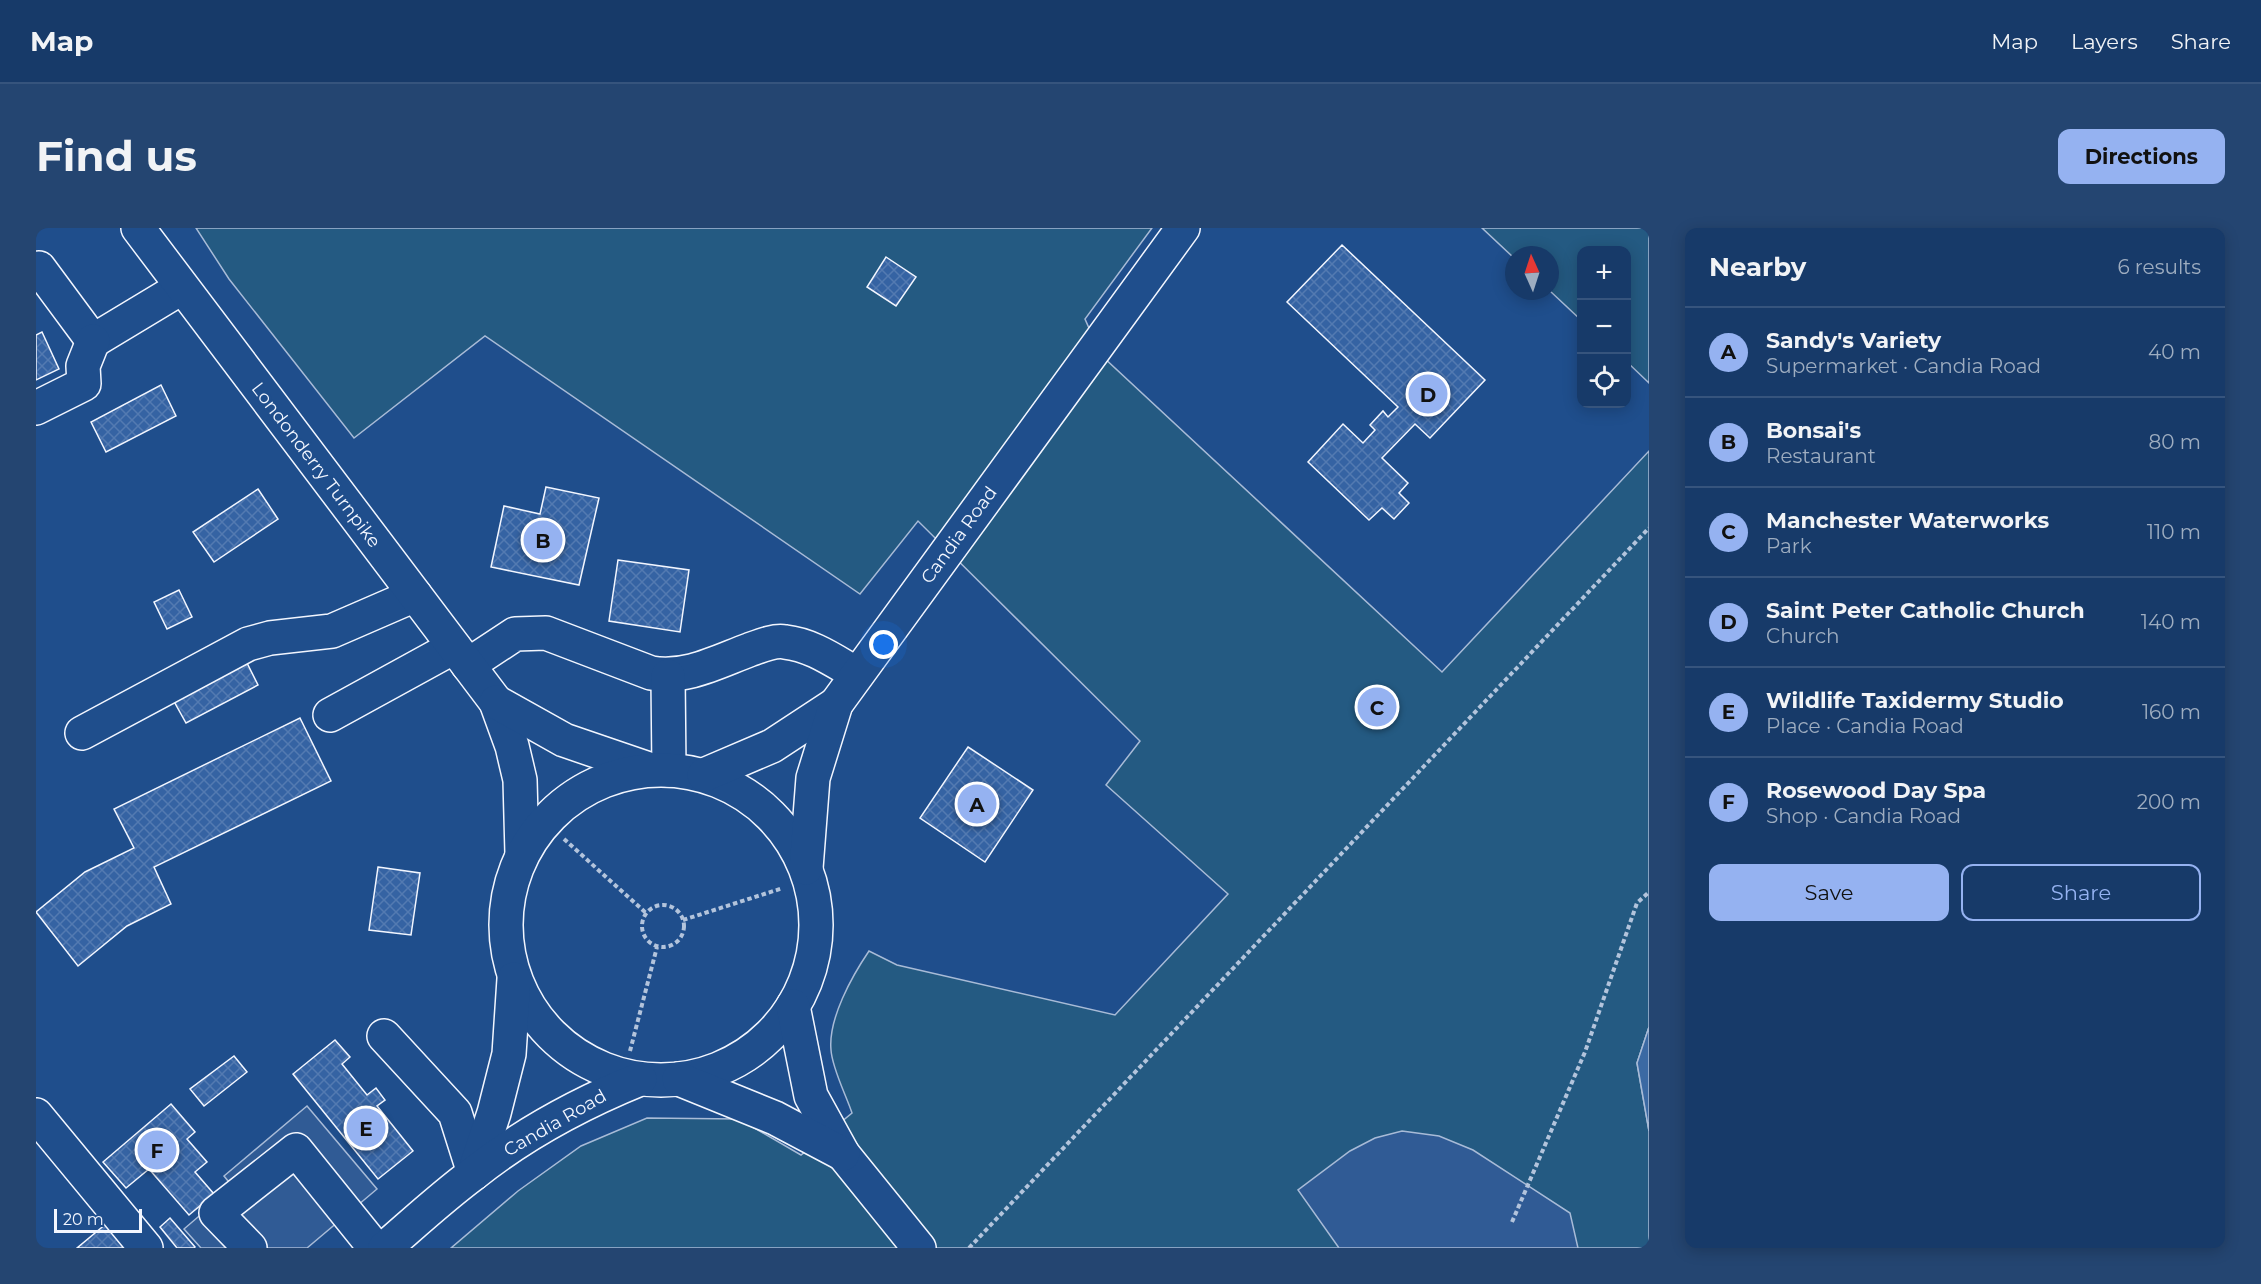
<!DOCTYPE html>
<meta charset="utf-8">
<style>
body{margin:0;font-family:Montserrat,sans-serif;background:#244571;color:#f1f3f6}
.controls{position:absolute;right:18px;top:18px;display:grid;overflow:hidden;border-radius:12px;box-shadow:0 3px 15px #0003}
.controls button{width:54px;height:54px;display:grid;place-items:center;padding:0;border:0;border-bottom:2px solid #36547d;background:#173a69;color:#f1f3f6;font:30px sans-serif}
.compass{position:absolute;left:1469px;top:18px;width:54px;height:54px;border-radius:50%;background:#173a69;box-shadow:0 3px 15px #0003;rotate:357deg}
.scale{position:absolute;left:18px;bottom:15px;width:88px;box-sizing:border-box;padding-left:6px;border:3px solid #f2f6ff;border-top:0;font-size:16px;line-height:21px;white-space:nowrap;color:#f2f6ff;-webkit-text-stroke:4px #1f4e8c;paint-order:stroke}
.you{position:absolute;left:848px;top:417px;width:21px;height:21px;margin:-15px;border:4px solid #fff;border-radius:50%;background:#1a73e8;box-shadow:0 0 0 9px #1a73e833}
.badge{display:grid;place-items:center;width:39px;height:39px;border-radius:50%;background:#95b2f1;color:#111;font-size:20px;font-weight:700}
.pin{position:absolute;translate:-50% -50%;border:3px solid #fff;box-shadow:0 2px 6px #0006}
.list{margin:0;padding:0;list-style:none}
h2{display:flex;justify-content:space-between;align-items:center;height:78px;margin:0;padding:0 24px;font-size:26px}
h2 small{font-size:20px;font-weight:400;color:#9eadc0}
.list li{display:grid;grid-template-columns:39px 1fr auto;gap:18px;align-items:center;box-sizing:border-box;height:90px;padding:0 24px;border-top:2px solid #36547d}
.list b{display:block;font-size:22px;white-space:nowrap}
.list p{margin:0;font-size:20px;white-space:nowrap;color:#9eadc0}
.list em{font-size:20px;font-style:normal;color:#9eadc0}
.actions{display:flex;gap:12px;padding:18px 24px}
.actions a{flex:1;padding:14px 0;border:2px solid #95b2f1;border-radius:12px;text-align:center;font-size:21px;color:#95b2f1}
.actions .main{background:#95b2f1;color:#111}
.icon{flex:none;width:33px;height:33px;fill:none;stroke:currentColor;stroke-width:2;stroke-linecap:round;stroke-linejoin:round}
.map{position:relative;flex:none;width:1613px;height:1020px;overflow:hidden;border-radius:12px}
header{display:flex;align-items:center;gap:36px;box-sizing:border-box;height:84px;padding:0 30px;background:#173a69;border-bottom:2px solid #36547d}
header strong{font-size:28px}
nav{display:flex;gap:33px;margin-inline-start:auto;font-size:21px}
.intro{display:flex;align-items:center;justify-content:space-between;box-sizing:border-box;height:144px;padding:0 36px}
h1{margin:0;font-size:42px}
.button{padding:15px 27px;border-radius:12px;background:#95b2f1;color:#111;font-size:21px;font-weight:700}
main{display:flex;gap:36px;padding:0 36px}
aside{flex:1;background:#173a69;border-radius:12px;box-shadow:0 3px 15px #0003}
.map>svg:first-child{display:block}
.green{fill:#245a82;stroke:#a8bbd7;stroke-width:1.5}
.parking{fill:#305b95;stroke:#a8bbd7;stroke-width:1.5}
.water{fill:#3b69a3;stroke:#a8bbd7;stroke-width:1.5}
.building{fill:url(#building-cross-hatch);stroke:#f2f6ff;stroke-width:1.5}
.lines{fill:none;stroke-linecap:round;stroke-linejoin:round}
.minor-casing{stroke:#f2f6ff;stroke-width:36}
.major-casing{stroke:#f2f6ff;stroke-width:36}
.path{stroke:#b3c4dc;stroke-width:4;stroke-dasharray:4.5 3;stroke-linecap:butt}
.minor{stroke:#1f4e8c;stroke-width:33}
.major{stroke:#1f4e8c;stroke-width:33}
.labels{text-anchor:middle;stroke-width:4.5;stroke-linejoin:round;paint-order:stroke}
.street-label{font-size:18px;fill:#f2f6ff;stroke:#1f4e8c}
</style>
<header>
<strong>Map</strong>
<nav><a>Map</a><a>Layers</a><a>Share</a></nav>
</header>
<div class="intro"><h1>Find us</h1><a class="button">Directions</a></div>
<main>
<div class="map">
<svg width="1613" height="1020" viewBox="0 0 1613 1020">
<defs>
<pattern id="building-cross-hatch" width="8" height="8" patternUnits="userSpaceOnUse" patternTransform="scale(1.5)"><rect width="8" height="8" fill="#3563a3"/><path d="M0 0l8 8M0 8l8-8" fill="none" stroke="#537ab1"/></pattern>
</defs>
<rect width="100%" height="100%" fill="#1f4e8c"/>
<g class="green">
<path d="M160,0H1116L1049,91L1065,127L1406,444L1613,223V799L1601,835L1613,903V1020H415L482,963L545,918L611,890L703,891L765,927L816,885C810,867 796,840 795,822C792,791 816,748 833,723L861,737L1079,787L1192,666L1070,557L1104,513L882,293L824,366L449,108L318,210L193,51Z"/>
<polygon points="1446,0 1613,0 1613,155 1591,134 1590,22 1546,22 1545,92 1514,63 1514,27 1478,27 1478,30"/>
</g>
<g class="parking">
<polygon points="271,878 341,961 271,1020 165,1020 148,1001 197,959 188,948"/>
<polygon points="1366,903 1403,908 1437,922 1534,985 1542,1020 1303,1020 1262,962 1314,923 1339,910"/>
</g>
<polygon class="water" points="1613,799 1613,903 1601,835"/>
<g class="building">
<polygon points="1306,17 1449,152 1394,210 1379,196 1346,230 1372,255 1363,265 1373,275 1358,291 1346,280 1333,292 1272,234 1307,196 1327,215 1339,202 1334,197 1347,183 1352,189 1362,179 1251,74"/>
<polygon points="850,29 880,49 860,78 831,59"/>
<polygon points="6,104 23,141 0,152 0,107"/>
<polygon points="125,157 140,188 70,224 55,194"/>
<polygon points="510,259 563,270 543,357 455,339 468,278 504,286"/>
<polygon points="222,261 242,291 178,334 157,304"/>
<polygon points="582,332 653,342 644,404 573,393"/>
<polygon points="143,362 156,389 131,401 118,374"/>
<polygon points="208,429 222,457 150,495 135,468"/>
<polygon points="264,490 295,553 118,639 135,676 91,698 42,738 0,684 49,644 98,620 78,581"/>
<polygon points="932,519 997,562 949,634 884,590"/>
<polygon points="342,639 384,645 375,707 333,702"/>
<polygon points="299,812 314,829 306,836 331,867 340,860 349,872 341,878 377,923 342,951 257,846"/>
<polygon points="198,828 211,844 168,878 154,861"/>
<polygon points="135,876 159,904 151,911 171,934 159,944 178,966 153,987 113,941 90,960 67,934"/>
<polygon points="77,990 102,1020 41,1020"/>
<polygon points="134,990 159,1019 158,1020 141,1020 124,999"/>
</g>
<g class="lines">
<defs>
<g id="minor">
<polyline points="0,42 3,40 57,113 145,60"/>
<polyline points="0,180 48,156 47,138 57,113"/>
<path d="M432,437L479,406L510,405L615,445C650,451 681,434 713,422C724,418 738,412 749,414C776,417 798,433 821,446"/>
<polyline points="632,448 633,542"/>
<polyline points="294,487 418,419"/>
<polyline points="46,505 212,416 234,410 296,403 379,367"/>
<polyline points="348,808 419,885 438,945"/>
<polyline points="0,887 110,1020"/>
<polyline points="214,1020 180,985 260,922 339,1020"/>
</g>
<g id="major">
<polyline points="102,0 460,474 476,518 484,552 486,626"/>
<polyline points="460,474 528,512 610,540"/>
<circle cx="625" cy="697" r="155"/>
<polyline points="668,547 736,518 800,476"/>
<polyline points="770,640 777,550 800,476 1147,0"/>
<polyline points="757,778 775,868 807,926 883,1020"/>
<polyline points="643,851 739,890 807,926"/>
<polyline points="438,945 458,885 473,826 478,751"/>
<path d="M349,1020C378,995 406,969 437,946C487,906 545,875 604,851"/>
</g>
</defs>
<use href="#minor" class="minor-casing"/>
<use href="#major" class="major-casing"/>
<g class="path">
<polyline points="528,611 610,685"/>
<circle cx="627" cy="698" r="21"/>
<polyline points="647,692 747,660"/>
<polyline points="594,823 621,719"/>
<polyline points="1476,994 1549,824 1601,675 1613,664"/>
<polyline points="933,1020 1613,300"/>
</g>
<use href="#minor" class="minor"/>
<use href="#major" class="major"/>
</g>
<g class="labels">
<g class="street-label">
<text transform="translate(280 237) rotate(53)" y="6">Londonderry Turnpike</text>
<text transform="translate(923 307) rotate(-54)" y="6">Candia Road</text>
<text transform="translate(519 895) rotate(-30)" y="6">Candia Road</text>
</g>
</g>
</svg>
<div class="controls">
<button>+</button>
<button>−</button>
<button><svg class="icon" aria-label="locate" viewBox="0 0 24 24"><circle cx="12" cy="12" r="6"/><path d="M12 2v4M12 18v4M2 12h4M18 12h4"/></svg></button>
</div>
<svg class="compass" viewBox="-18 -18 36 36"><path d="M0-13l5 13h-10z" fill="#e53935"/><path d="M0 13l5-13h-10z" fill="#9eadc0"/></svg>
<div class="scale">20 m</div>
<div class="you"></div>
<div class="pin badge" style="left:941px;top:576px">A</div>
<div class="pin badge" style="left:507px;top:312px">B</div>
<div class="pin badge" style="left:1341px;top:479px">C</div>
<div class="pin badge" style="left:1392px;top:166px">D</div>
<div class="pin badge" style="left:330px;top:900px">E</div>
<div class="pin badge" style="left:121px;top:922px">F</div>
</div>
<aside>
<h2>Nearby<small>6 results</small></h2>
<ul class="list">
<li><span class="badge">A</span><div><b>Sandy's Variety</b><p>Supermarket · Candia Road</p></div><em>40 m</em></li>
<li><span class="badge">B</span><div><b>Bonsai's</b><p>Restaurant</p></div><em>80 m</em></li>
<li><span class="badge">C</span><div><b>Manchester Waterworks</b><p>Park</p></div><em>110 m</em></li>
<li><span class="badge">D</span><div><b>Saint Peter Catholic Church</b><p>Church</p></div><em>140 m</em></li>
<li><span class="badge">E</span><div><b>Wildlife Taxidermy Studio</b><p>Place · Candia Road</p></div><em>160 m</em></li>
<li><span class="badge">F</span><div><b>Rosewood Day Spa</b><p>Shop · Candia Road</p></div><em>200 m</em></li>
</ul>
<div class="actions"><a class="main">Save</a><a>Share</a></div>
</aside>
</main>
